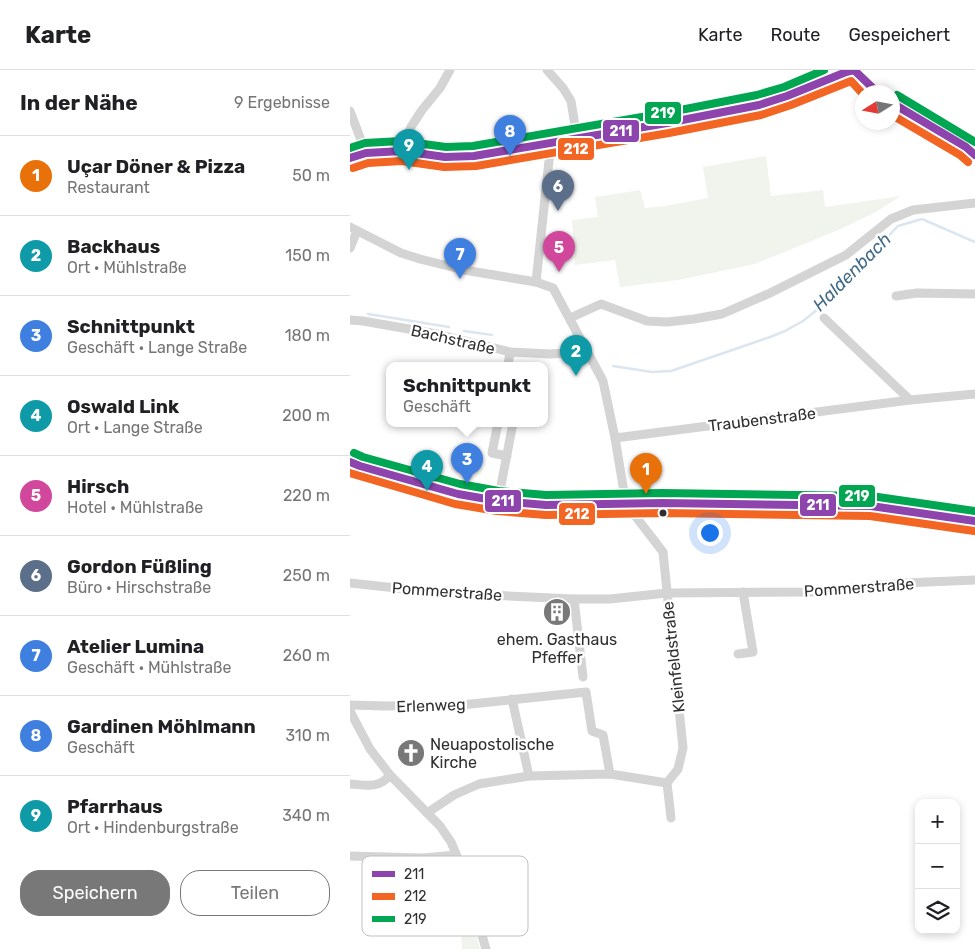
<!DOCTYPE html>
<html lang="de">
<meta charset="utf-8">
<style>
body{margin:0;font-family:Rubik,sans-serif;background:#f2f2f2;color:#202124}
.controls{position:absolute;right:15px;bottom:15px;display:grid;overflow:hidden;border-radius:10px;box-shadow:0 2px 8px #0003}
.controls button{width:45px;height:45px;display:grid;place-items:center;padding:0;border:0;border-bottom:1px solid #e0e0e0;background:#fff;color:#202124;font:25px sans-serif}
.compass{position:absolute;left:505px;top:15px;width:45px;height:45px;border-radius:50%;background:#fff;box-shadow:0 2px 8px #0003;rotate:259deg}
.you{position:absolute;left:359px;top:462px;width:18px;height:18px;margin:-12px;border:4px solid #fff;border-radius:50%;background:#1a73e8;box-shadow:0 0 0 8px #1a73e833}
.badge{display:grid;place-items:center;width:32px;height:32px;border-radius:50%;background:#787878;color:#fff;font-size:16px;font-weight:700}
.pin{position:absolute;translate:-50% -41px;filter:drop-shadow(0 1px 2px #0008)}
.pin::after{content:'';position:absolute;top:26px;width:18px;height:15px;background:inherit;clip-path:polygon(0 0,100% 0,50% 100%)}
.popup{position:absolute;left:36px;top:292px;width:162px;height:65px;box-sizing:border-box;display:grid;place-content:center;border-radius:10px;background:#fff;filter:drop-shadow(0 1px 4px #0005);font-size:16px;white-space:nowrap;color:#757577}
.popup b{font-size:19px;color:#202124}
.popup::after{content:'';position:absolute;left:50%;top:100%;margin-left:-10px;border:10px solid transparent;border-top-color:#fff}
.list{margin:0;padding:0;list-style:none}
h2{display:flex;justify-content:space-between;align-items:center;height:65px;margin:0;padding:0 20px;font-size:21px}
h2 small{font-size:16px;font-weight:400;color:#757577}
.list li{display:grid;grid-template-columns:32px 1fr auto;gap:15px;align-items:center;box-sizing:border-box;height:80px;padding:0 20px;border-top:1px solid #e0e0e0}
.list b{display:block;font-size:19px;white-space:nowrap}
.list p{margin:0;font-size:16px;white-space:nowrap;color:#757577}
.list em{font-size:16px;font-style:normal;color:#757577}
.actions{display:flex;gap:10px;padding:15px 20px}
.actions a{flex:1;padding:11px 0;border:1px solid #787878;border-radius:20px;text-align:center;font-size:18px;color:#787878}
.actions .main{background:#787878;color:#fff}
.icon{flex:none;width:28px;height:28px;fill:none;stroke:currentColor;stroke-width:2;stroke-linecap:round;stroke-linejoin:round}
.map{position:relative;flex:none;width:625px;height:879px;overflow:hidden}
header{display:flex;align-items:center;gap:30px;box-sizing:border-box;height:70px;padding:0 25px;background:#fff;border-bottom:1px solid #e0e0e0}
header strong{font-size:24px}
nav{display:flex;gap:28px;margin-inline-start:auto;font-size:18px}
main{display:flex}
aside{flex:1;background:#fff}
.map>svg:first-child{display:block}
.green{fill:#f0f4ed}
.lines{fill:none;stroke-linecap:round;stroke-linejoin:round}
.stream{stroke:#dbe6f0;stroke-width:2.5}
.minor{stroke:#d4d4d4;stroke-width:9}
.major{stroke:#c7c7c7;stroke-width:11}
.bus-1-casing{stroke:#fff;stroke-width:11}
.bus-2-casing{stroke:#fff;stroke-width:11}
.bus-3-casing{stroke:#fff;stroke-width:11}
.bus-1{stroke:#8e44ad;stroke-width:8}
.bus-2{stroke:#f26522;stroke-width:8}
.bus-3{stroke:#00a651;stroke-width:8}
.bus-dot{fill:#2f2f2f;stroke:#fff;stroke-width:2}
.labels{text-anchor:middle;stroke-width:5;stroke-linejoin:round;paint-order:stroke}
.street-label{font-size:16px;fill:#2f2f2f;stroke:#fff}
.poi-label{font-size:16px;fill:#2f2f2f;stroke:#fff}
.water-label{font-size:18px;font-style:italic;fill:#446c8a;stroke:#fff}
.key{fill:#fff;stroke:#c1c1c1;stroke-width:1}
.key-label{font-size:14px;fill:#2f2f2f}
.line-badge{stroke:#fff;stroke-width:2}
.badge-label{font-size:14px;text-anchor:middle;font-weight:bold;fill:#fff}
</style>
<header>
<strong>Karte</strong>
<nav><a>Karte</a><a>Route</a><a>Gespeichert</a></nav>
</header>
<main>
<aside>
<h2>In der Nähe<small>9 Ergebnisse</small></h2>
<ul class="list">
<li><span class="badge" style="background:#e8710a">1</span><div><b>Uçar Döner &amp; Pizza</b><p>Restaurant</p></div><em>50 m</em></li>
<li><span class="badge" style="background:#0f9aa8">2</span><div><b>Backhaus</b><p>Ort · Mühlstraße</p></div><em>150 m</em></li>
<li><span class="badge" style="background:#3f7fe0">3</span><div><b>Schnittpunkt</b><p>Geschäft · Lange Straße</p></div><em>180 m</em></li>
<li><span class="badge" style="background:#0f9aa8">4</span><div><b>Oswald Link</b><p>Ort · Lange Straße</p></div><em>200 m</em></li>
<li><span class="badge" style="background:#d1479c">5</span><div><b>Hirsch</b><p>Hotel · Mühlstraße</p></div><em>220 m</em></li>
<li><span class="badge" style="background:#5c6f8a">6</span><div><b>Gordon Füßling</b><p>Büro · Hirschstraße</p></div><em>250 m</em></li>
<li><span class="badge" style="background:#3f7fe0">7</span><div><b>Atelier Lumina</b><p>Geschäft · Mühlstraße</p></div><em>260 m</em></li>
<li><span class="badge" style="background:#3f7fe0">8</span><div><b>Gardinen Möhlmann</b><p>Geschäft</p></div><em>310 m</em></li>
<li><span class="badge" style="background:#0f9aa8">9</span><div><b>Pfarrhaus</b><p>Ort · Hindenburgstraße</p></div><em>340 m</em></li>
</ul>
<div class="actions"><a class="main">Speichern</a><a>Teilen</a></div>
</aside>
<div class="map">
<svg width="625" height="879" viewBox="0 0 625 879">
<rect width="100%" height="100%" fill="#fff"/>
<g class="green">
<polygon points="416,86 421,126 473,120 475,137 551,126 526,142 491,159 405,194 328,210 270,217 265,190 225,195 222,150 248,147 245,127 290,120 295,138 315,136 358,128 353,97"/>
<polygon points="121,847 130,879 112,879 110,850"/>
</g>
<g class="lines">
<g class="stream">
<polyline points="18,244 99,257"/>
<polyline points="114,261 142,265"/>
<polyline points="263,296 302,302 321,301 420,267 435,261 453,251 473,235 548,156 572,149 625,172"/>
</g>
<g class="minor">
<polyline points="197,0 213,18 221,31 227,68"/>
<path d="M504,0C513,7 518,16 527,22"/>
<polyline points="542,33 553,40 616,77 625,85"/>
<polyline points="0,41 16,83"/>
<polyline points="52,81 53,75 61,57 72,40 90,18 100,0"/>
<polyline points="0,88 16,83 52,81 95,87 124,86 317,53 409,35 437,26 496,2 504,0"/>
<polyline points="0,157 51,183 70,189 114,200 186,212 203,218 253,311 265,368 276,434 313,482 333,678 328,699 317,713 321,748"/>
<polyline points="0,178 5,166"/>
<polyline points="186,212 201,72"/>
<polyline points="546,226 567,223 625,224"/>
<polyline points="220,248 251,234 297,251 317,252 344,249 372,244 420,223 496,185 541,149 563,140 625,133"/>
<polyline points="474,248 560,330"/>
<polyline points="0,250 13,251 87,264 160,282 200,284 228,282 235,278"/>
<polyline points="158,295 160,282"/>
<polyline points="148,353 142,383 157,386"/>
<polyline points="265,368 560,330 625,324"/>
<polyline points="148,431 163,353"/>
<polyline points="0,513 92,523 224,529 260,529 317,523 464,522 554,513 625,510"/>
<polyline points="224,529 233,607"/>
<polyline points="388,584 403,582 393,522"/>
<polyline points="162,629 179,706"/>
<polyline points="0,635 35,636 111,635 236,622 242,661 253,665 260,704"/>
<polyline points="0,641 20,679 40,705 90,756 101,772 114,803 136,879"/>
<path d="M0,714C16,715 29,719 40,705"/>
<polyline points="77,743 104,725 129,714 179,706 260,704 317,713"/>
<polyline points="0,786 73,788 106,785"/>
<polyline points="73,788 74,847"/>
</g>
<polyline class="major" points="0,392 10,396 108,424 148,431 196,435 312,433 521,436 625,451"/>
<defs>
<g id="bus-1">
<polyline points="542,33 616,77 625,85"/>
<polyline points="0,88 16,83 52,81 95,87 124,86 317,53 409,35 437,26 496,2 504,0 527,22"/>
<polyline points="0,392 10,396 108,424 148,431 196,435 312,433 521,436 625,451"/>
</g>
<g id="bus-2">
<polyline points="542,45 610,85 618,92"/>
<polyline points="3,98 18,93 52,91 94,97 126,96 319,63 411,45 441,35 501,11 512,23"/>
<polyline points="0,403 105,434 147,441 196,445 312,443 520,446 624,461"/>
</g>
<g id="bus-3">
<polyline points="547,25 625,72"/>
<polyline points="0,78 15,73 51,71 96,77 123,76 315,43 407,25 434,17 474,0"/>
<polyline points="4,383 13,387 110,414 149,421 196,425 312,423 521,426 625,441"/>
</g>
</defs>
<use href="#bus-1" class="bus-1-casing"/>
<use href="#bus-2" class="bus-2-casing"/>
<use href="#bus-3" class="bus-3-casing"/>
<use href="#bus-1" class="bus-1"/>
<use href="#bus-2" class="bus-2"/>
<use href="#bus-3" class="bus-3"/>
</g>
<defs>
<symbol id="building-disc" viewBox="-11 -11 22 22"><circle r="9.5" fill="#787878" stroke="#fff"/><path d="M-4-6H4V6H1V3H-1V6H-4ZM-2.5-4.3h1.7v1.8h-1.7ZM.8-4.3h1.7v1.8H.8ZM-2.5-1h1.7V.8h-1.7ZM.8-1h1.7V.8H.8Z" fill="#fff"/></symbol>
<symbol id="church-disc" viewBox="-11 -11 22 22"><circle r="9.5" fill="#787878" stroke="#fff"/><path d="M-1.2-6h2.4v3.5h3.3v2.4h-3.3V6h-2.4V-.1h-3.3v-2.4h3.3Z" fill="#fff"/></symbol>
</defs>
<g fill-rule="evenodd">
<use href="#building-disc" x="191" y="526" width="32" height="32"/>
<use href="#church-disc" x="45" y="667" width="32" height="32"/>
</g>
<circle class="bus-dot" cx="313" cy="443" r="4.5"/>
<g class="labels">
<g class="street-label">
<text transform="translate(103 269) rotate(13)" y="6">Bachstraße</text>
<text transform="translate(412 349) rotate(-7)" y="6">Traubenstraße</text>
<text transform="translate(509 517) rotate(-4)" y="6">Pommerstraße</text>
<text transform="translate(97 521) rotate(4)" y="6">Pommerstraße</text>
<text transform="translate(323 587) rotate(-96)" y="6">Kleinfeldstraße</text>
<text transform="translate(81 635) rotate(-2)" y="6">Erlenweg</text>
</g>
<g class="poi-label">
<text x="207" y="575">ehem. Gasthaus<tspan x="207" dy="18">Pfeffer</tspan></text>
<text x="80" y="680" text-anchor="start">Neuapostolische<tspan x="80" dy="18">Kirche</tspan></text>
</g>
<g class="water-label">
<text transform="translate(502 202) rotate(-45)" y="6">Haldenbach</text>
</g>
</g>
<rect x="12" y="786" width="166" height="80" rx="8" class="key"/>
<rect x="22" y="801" width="23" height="6" fill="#8e44ad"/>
<rect x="22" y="823" width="23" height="7" fill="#f26522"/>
<rect x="22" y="846" width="23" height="6" fill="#00a651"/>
<g class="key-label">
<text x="54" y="809">211</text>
<text x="54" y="831">212</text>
<text x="54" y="854">219</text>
</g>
<g class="line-badge">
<rect x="294" y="31" width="38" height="24" rx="5" fill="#00a651"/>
<rect x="252" y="49" width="38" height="24" rx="5" fill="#8e44ad"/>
<rect x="207" y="67" width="38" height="24" rx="5" fill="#f26522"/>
<rect x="488" y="414" width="38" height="24" rx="5" fill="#00a651"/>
<rect x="134" y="419" width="38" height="24" rx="5" fill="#8e44ad"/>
<rect x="449" y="423" width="38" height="24" rx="5" fill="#8e44ad"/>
<rect x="208" y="432" width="38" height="24" rx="5" fill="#f26522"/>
</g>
<g class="badge-label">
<text x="313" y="48">219</text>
<text x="271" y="66">211</text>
<text x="226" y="84">212</text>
<text x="507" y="431">219</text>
<text x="153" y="436">211</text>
<text x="468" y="440">211</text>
<text x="227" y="449">212</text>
</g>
</svg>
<div class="controls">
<button>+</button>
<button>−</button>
<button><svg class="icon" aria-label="layers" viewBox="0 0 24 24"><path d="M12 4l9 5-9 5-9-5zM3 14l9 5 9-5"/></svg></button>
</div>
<svg class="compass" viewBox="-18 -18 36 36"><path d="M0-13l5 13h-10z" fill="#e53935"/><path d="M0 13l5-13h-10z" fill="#757577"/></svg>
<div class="you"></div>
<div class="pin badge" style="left:296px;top:424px;background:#e8710a">1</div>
<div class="pin badge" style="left:226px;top:306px;background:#0f9aa8">2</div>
<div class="pin badge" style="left:117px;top:414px;background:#3f7fe0">3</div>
<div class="popup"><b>Schnittpunkt</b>Geschäft</div>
<div class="pin badge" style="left:77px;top:421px;background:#0f9aa8">4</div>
<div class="pin badge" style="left:209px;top:202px;background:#d1479c">5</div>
<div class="pin badge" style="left:208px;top:141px;background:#5c6f8a">6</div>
<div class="pin badge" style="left:110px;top:209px;background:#3f7fe0">7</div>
<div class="pin badge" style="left:160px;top:86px;background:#3f7fe0">8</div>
<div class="pin badge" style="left:59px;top:100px;background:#0f9aa8">9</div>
</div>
</main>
